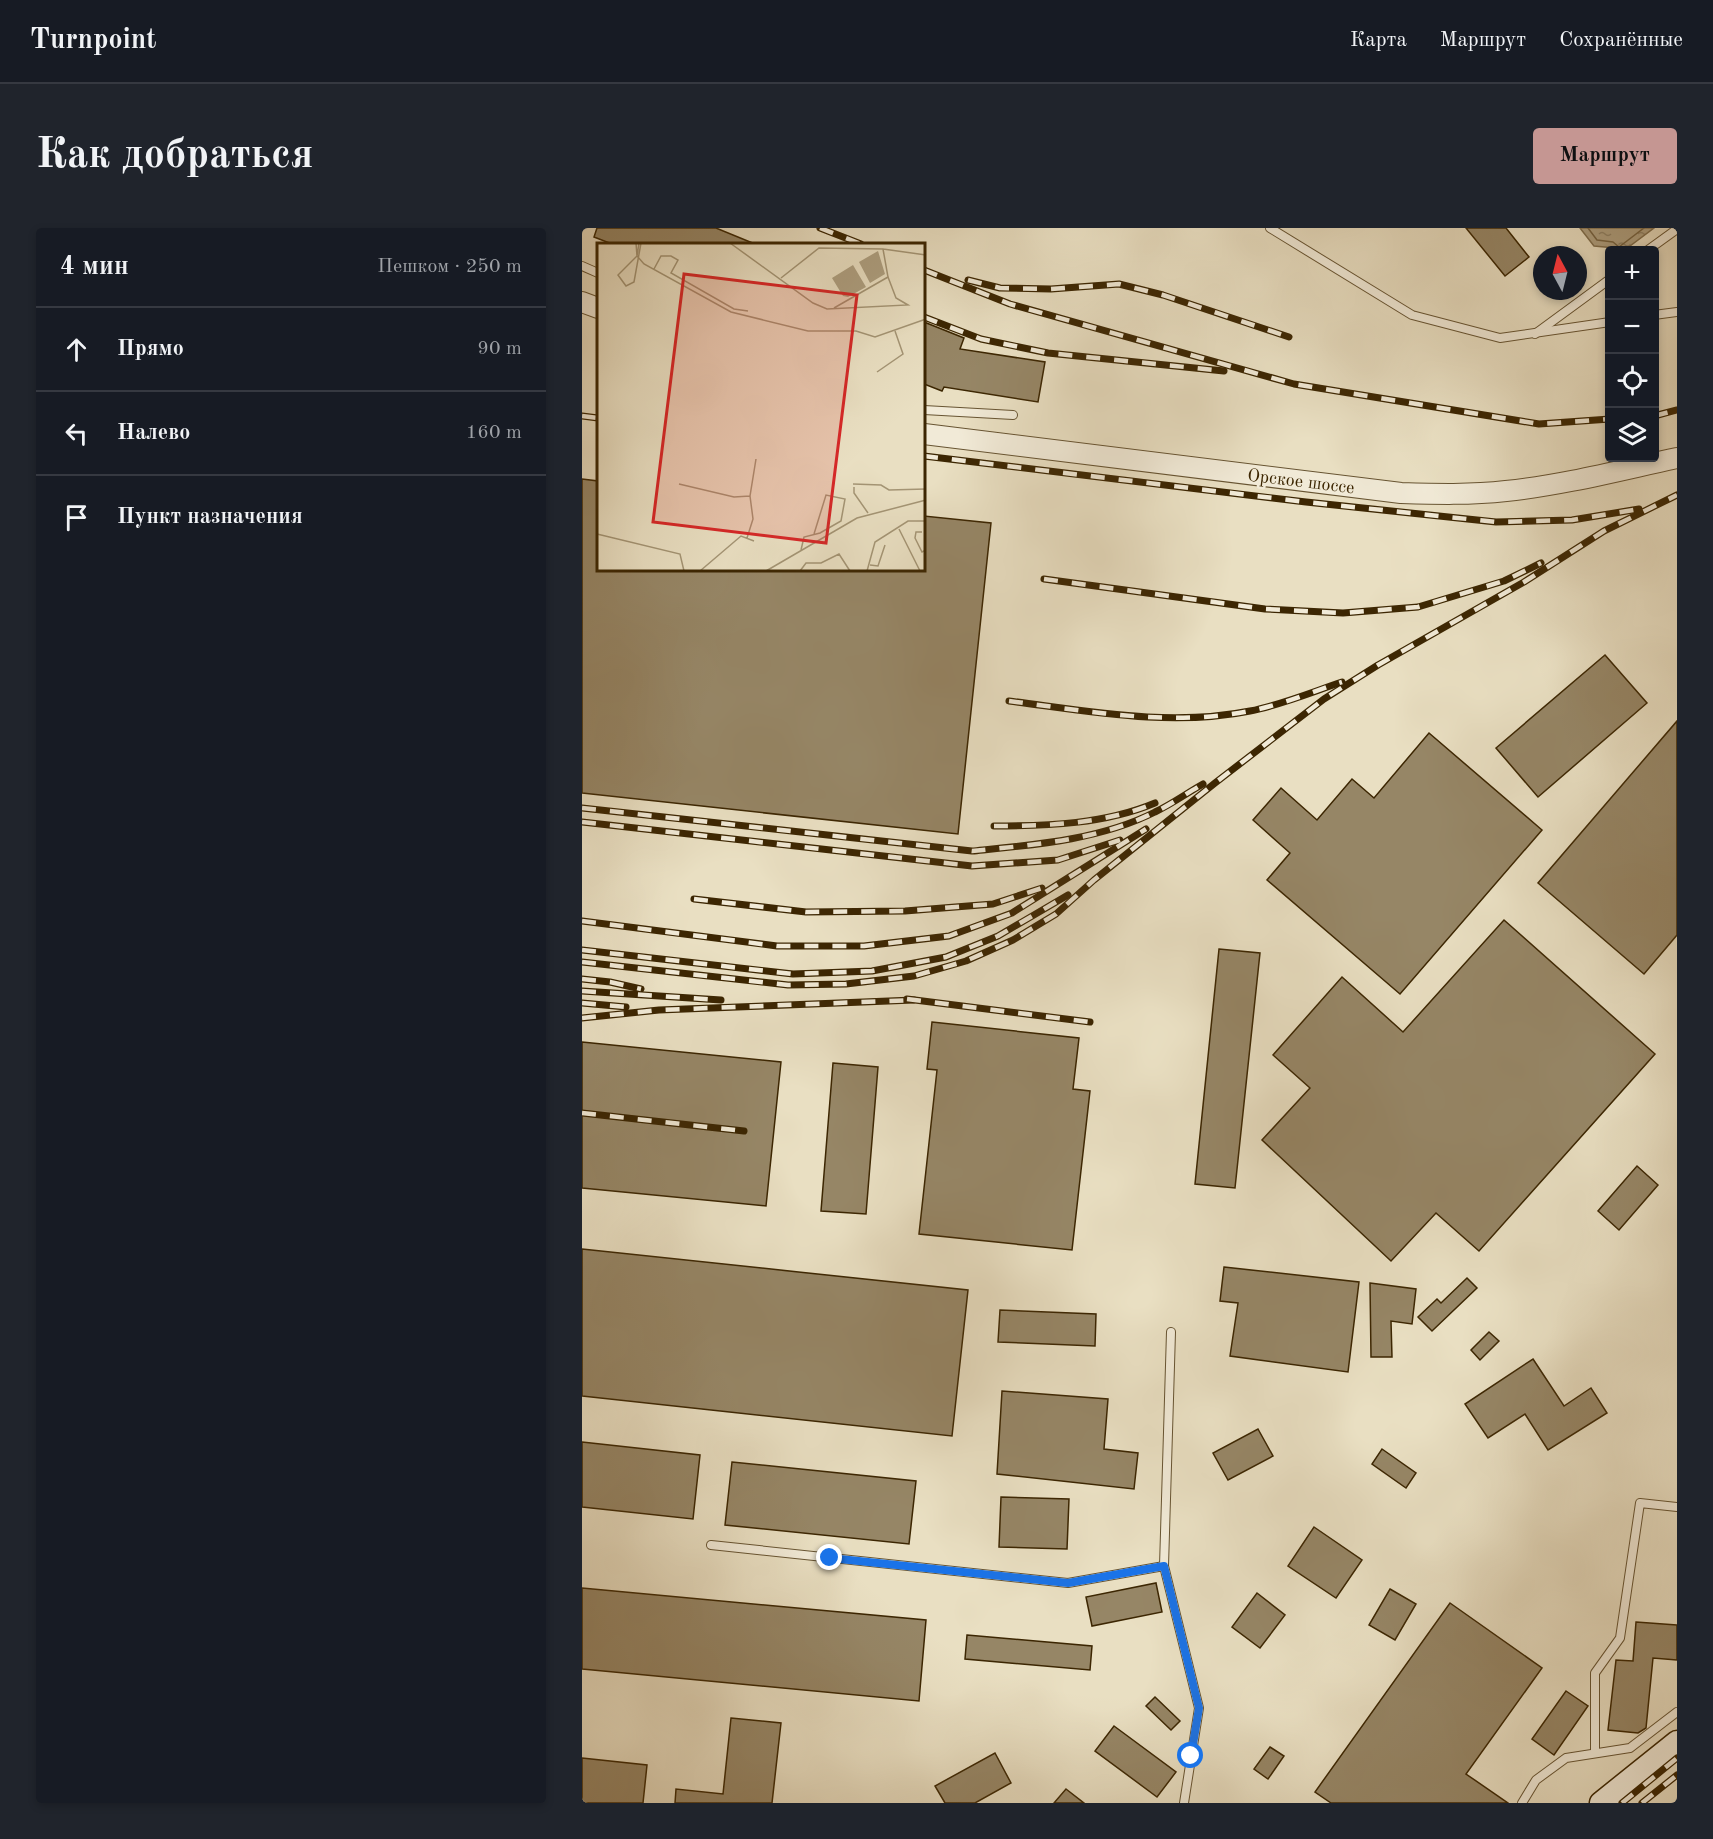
<!DOCTYPE html>
<html lang="ru">
<meta charset="utf-8">
<style>
body{margin:0;font-family:"Old Standard TT",serif;background:#20242c;color:#f1f3f6}
.controls{position:absolute;right:18px;top:18px;display:grid;overflow:hidden;border-radius:6px;box-shadow:0 3px 9px #0003}
.controls button{width:54px;height:54px;display:grid;place-items:center;padding:0;border:0;border-bottom:2px solid #363941;background:#171b24;color:#f1f3f6;font:30px sans-serif}
.compass{position:absolute;left:951px;top:18px;width:54px;height:54px;border-radius:50%;background:#171b24;box-shadow:0 3px 9px #0003;rotate:353deg}
.stop{position:absolute;width:18px;height:18px;margin:-14px;border:4px solid #1a73e8;border-radius:50%;background:#fff}
.stop.end{background:#1a73e8;border-color:#fff;box-shadow:0 2px 6px #0008}
.list{margin:0;padding:0;list-style:none}
h2{display:flex;justify-content:space-between;align-items:center;height:78px;margin:0;padding:0 24px;font-size:26px}
h2 small{font-size:20px;font-weight:400;color:#9ea1a6}
.list li{display:grid;grid-template-columns:39px 1fr auto;gap:18px;align-items:center;box-sizing:border-box;height:84px;padding:0 24px;border-top:2px solid #363941}
.list b{display:block;font-size:22px;white-space:nowrap}
.list em{font-size:20px;font-style:normal;color:#9ea1a6}
.icon{flex:none;width:33px;height:33px;fill:none;stroke:currentColor;stroke-width:2;stroke-linecap:round;stroke-linejoin:round}
.map{position:relative;flex:none;width:1095px;height:1575px;overflow:hidden;border-radius:6px}
header{display:flex;align-items:center;gap:36px;box-sizing:border-box;height:84px;padding:0 30px;background:#171b24;border-bottom:2px solid #363941}
header strong{font-size:28px}
nav{display:flex;gap:33px;margin-inline-start:auto;font-size:21px}
.intro{display:flex;align-items:center;justify-content:space-between;box-sizing:border-box;height:144px;padding:0 36px}
h1{margin:0;font-size:42px}
.button{padding:15px 27px;border-radius:6px;background:#c59692;color:#111;font-size:21px;font-weight:700}
main{display:flex;gap:36px;padding:0 36px}
aside{flex:1;background:#171b24;border-radius:6px;box-shadow:0 3px 9px #0003}
.map>svg:first-child{display:block}
.water{fill:url(#water-ripples);stroke:#806f4e;stroke-width:1.5}
.lines{fill:none;stroke-linecap:round;stroke-linejoin:round}
.shore{stroke:#756342;stroke-width:1.5}
.building{fill:#968666;stroke:#3c2602;stroke-width:1.5}
.service-casing{stroke:#675432;stroke-width:10}
.tertiary-casing{stroke:#675432;stroke-width:22}
.secondary-casing{stroke:#3c2602;stroke-width:25}
.service{stroke:#f1ead7;stroke-width:8}
.tertiary{stroke:#f1ead7;stroke-width:20}
.secondary{stroke:#f1ead7;stroke-width:22}
.rail-casing{stroke:#3c2602;stroke-width:7}
.rail{stroke:#f1ead7;stroke-width:4.5;stroke-dasharray:14;stroke-linecap:butt}
.route{stroke:#1a73e8;stroke-width:8}
.labels{text-anchor:middle;stroke-width:5;stroke-linejoin:round;paint-order:stroke}
.street-label{font-size:18px;fill:#3c2602;stroke:#f1ead7}
.inset-road{fill:none;stroke:#a49575;stroke-width:1.5}
.view{fill:#d62828;fill-opacity:0.15;stroke:#d62828;stroke-width:3}
.inset-edge{fill:none;stroke:#3c2602;stroke-width:3}
</style>
<header>
<strong>Turnpoint</strong>
<nav><a>Карта</a><a>Маршрут</a><a>Сохранённые</a></nav>
</header>
<div class="intro"><h1>Как добраться</h1><a class="button">Маршрут</a></div>
<main>
<aside>
<h2>4 мин<small>Пешком · 250 m</small></h2>
<ul class="list">
<li><svg class="icon" aria-label="ahead" viewBox="0 0 24 24"><path d="M12 20V5M6 11l6-6 6 6"/></svg><div><b>Прямо</b></div><em>90 m</em></li>
<li><svg class="icon" aria-label="left" viewBox="0 0 24 24"><path d="M17 20v-9H6M10 6l-5 5 5 5"/></svg><div><b>Налево</b></div><em>160 m</em></li>
<li><svg class="icon" aria-label="arrive" viewBox="0 0 24 24"><path d="M6 21V4h12l-3 4 3 4H6"/></svg><div><b>Пункт назначения</b></div></li>
</ul>
</aside>
<div class="map">
<svg width="1095" height="1575" viewBox="0 0 1095 1575">
<defs>
<pattern id="water-ripples" width="26" height="14" patternUnits="userSpaceOnUse" patternTransform="scale(1.5)"><rect width="26" height="14" fill="#aea081"/><path d="M2 4q2-2 4 0t4 0M15 11q2-2 4 0t4 0" fill="none" stroke="#8f8267"/></pattern>
</defs>
<rect width="100%" height="100%" fill="#e9dfc2"/>
<filter id="stains"><feTurbulence type="fractalNoise" baseFrequency=".00333" numOctaves="4"/><feColorMatrix values="0 0 0 0 .2 0 0 0 0 .09 0 0 0 0 .02 0 0 0 .5 -.17"/></filter>
<radialGradient id="worn" r=".72"><stop offset=".6" stop-color="#630" stop-opacity="0"/><stop offset="1" stop-color="#630" stop-opacity=".3"/></radialGradient>
<polygon class="water" points="998,0 1072,0 1044,21 1012,18"/>
<g class="lines">
<polyline class="shore" points="1006,0 1015,12 1031,14 1037,19 1062,0"/>
</g>
<g class="building">
<polygon points="15,0 134,0 173,16 30,16 12,9"/>
<polygon points="884,0 924,0 947,29 923,48"/>
<polygon points="342,94 382,110 378,121 463,134 456,174 362,159 360,163 342,156"/>
<polygon points="0,251 16,253 16,342 342,342 342,288 409,295 376,606 0,565"/>
<polygon points="1023,427 1065,475 956,569 914,520"/>
<polygon points="1095,493 1095,707 1062,746 956,655"/>
<polygon points="847,505 960,602 818,766 685,652 708,625 671,592 699,560 735,592 770,551 792,570"/>
<polygon points="922,692 1073,826 897,1023 854,985 809,1033 680,912 728,860 691,827 760,749 821,804"/>
<polygon points="637,721 678,725 653,960 613,956"/>
<polygon points="350,794 497,810 491,861 508,863 490,1022 337,1006 355,842 345,841"/>
<polygon points="0,814 199,834 184,978 0,960"/>
<polygon points="251,835 296,839 284,986 239,983"/>
<polygon points="1055,938 1076,957 1037,1002 1016,983"/>
<polygon points="0,1021 386,1062 370,1208 0,1168"/>
<polygon points="642,1039 777,1054 766,1144 648,1128 656,1075 638,1073"/>
<polygon points="885,1050 895,1060 850,1103 836,1089 855,1071 859,1075"/>
<polygon points="788,1055 834,1061 830,1096 809,1093 810,1129 789,1129"/>
<polygon points="418,1082 514,1086 513,1118 416,1114"/>
<polygon points="907,1104 917,1113 898,1132 889,1122"/>
<polygon points="951,1131 982,1178 1009,1160 1025,1185 966,1222 943,1186 906,1210 883,1176"/>
<polygon points="420,1163 526,1171 522,1221 556,1225 552,1261 415,1246"/>
<polygon points="676,1201 691,1228 646,1252 631,1225"/>
<polygon points="0,1214 118,1227 111,1291 0,1279"/>
<polygon points="800,1221 834,1245 824,1260 790,1236"/>
<polygon points="150,1234 334,1253 327,1316 143,1297"/>
<polygon points="419,1269 487,1271 485,1321 417,1319"/>
<polygon points="732,1299 780,1332 754,1370 706,1338"/>
<polygon points="574,1355 580,1384 510,1398 504,1369"/>
<polygon points="0,1360 344,1392 337,1473 0,1441"/>
<polygon points="808,1361 834,1376 813,1412 787,1397"/>
<polygon points="675,1365 703,1387 678,1420 650,1399"/>
<polygon points="868,1375 960,1440 884,1546 926,1575 749,1575 733,1564"/>
<polygon points="1054,1394 1095,1397 1095,1432 1071,1430 1064,1500 1056,1505 1026,1502 1034,1432 1051,1433"/>
<polygon points="385,1407 510,1418 508,1442 383,1431"/>
<polygon points="984,1463 1006,1478 972,1527 950,1511"/>
<polygon points="573,1469 598,1493 589,1502 564,1478"/>
<polygon points="149,1490 199,1495 190,1575 93,1575 94,1561 141,1566"/>
<polygon points="532,1498 594,1544 575,1569 513,1523"/>
<polygon points="688,1519 702,1528 686,1551 672,1541"/>
<polygon points="413,1525 429,1555 393,1575 363,1575 353,1558"/>
<polygon points="0,1530 65,1537 61,1575 0,1575"/>
<polygon points="484,1561 502,1575 472,1575"/>
</g>
<g class="lines">
<defs>
<g id="service">
<polyline points="688,0 830,87 918,110 1028,94"/>
<polyline points="1066,22 1095,1"/>
<polyline points="0,38 16,45"/>
<polyline points="1072,87 1095,84"/>
<polyline points="953,106 1028,51"/>
<polyline points="342,182 431,187"/>
<polyline points="589,1104 582,1338 617,1480 602,1575"/>
<polyline points="129,1317 486,1355 582,1338"/>
<polyline points="1013,1525 1013,1445 1038,1410 1058,1275 1095,1279"/>
<polyline points="940,1575 954,1552 984,1530 1048,1520 1095,1484"/>
</g>
<g id="tertiary">
<polyline points="0,74 16,80"/>
<path d="M342,206L819,265C854,266 889,267 924,263C982,257 1039,242 1095,230"/>
</g>
<polyline id="secondary" points="1019,1575 1095,1514"/>
</defs>
<use href="#service" class="service-casing"/>
<use href="#tertiary" class="tertiary-casing"/>
<use href="#secondary" class="secondary-casing"/>
<use href="#service" class="service"/>
<use href="#tertiary" class="tertiary"/>
<use href="#secondary" class="secondary"/>
<defs>
<g id="rail">
<polyline points="238,0 279,16"/>
<polyline points="342,42 428,76 712,156 957,196 1028,191"/>
<polyline points="386,52 418,60 469,61 537,56 581,67 707,109"/>
<polyline points="342,89 399,111 466,125 642,143"/>
<polyline points="0,188 16,190"/>
<polyline points="1072,188 1095,182"/>
<polyline points="342,228 724,274 914,294 990,292 1057,281"/>
<polyline points="462,351 683,381 761,385 836,379 922,353 959,335"/>
<path d="M427,473C506,483 588,499 668,483C699,477 730,464 760,454"/>
<path d="M0,580L390,623C451,617 518,612 573,584C590,576 605,565 621,556"/>
<polyline points="0,594 390,638 476,632 538,612"/>
<path d="M412,598C466,598 523,596 573,575"/>
<polyline points="112,671 224,684 323,683 411,676 460,660"/>
<polyline points="0,693 195,718 282,718 367,708 430,685 564,601"/>
<polyline points="0,722 211,746 290,743 364,729 416,708 486,667"/>
<polyline points="0,734 206,757 264,756 332,748 384,733 431,712 474,686 512,652 633,555 742,471 796,437 942,354 1022,303 1095,267"/>
<polyline points="0,751 28,754 59,761"/>
<polyline points="0,763 139,772"/>
<polyline points="325,771 508,794"/>
<polyline points="0,775 44,779"/>
<polyline points="0,790 77,782 332,772"/>
<polyline points="0,885 162,903"/>
<polyline points="1040,1575 1095,1530"/>
<polyline points="1060,1575 1095,1547"/>
</g>
</defs>
<use href="#rail" class="rail-casing"/>
<use href="#rail" class="rail"/>
</g>
<g class="lines">
<polyline class="route" points="248,1330 486,1355 582,1338 617,1480 609,1528"/>
</g>
<g class="labels">
<g class="street-label">
<text transform="translate(719 253) rotate(7)" y="6">Орское шоссе</text>
</g>
</g>
<g transform="translate(15 15)">
<rect width="328" height="328" fill="#e9dfc2"/>
<path d="M281,8L288,31L273,40L262,19ZM256,22L269,44L251,54L246,53L235,35Z" fill="#aea081"/>
<path class="inset-road" d="M39,0L40,13L47,21L134,69L211,88H259L278,94L329,76M42,0L40,13L21,32L29,43L37,39L44,0M133,0L216,60L230,66L311,62L299,55L291,34M286,6L329,12M57,26L64,13H74L81,17L74,30L137,66L151,68M184,35L222,5L286,6L291,34L237,65M280,129L306,111L298,88M82,241L137,254L153,253M256,241L284,242L292,247L329,246M257,244V250L271,270M302,286L323,328M325,289H319L318,295L325,309L329,307M0,291L83,311L87,328M150,295L156,276L153,253L159,216M204,307L207,294L223,290L244,278L248,256L229,252L217,291M273,322L281,323L288,302M103,328L144,293L157,298M169,328L260,275L329,257M203,328L209,320H224L242,311L253,328M270,328L278,299L311,278H329"/>
<path class="view" d="M87,31L260,52L229,300L56,279Z"/>
<rect width="328" height="328" class="inset-edge"/>
</g>
<rect width="100%" height="100%" filter="url(#stains)"/>
<rect width="100%" height="100%" fill="url(#worn)"/>
</svg>
<div class="controls">
<button>+</button>
<button>−</button>
<button><svg class="icon" aria-label="locate" viewBox="0 0 24 24"><circle cx="12" cy="12" r="6"/><path d="M12 2v4M12 18v4M2 12h4M18 12h4"/></svg></button>
<button><svg class="icon" aria-label="layers" viewBox="0 0 24 24"><path d="M12 4l9 5-9 5-9-5zM3 14l9 5 9-5"/></svg></button>
</div>
<svg class="compass" viewBox="-18 -18 36 36"><path d="M0-13l5 13h-10z" fill="#e53935"/><path d="M0 13l5-13h-10z" fill="#9ea1a6"/></svg>
<div class="stop" style="left:609px;top:1528px"></div>
<div class="stop end" style="left:248px;top:1330px"></div>
</div>
</main>
